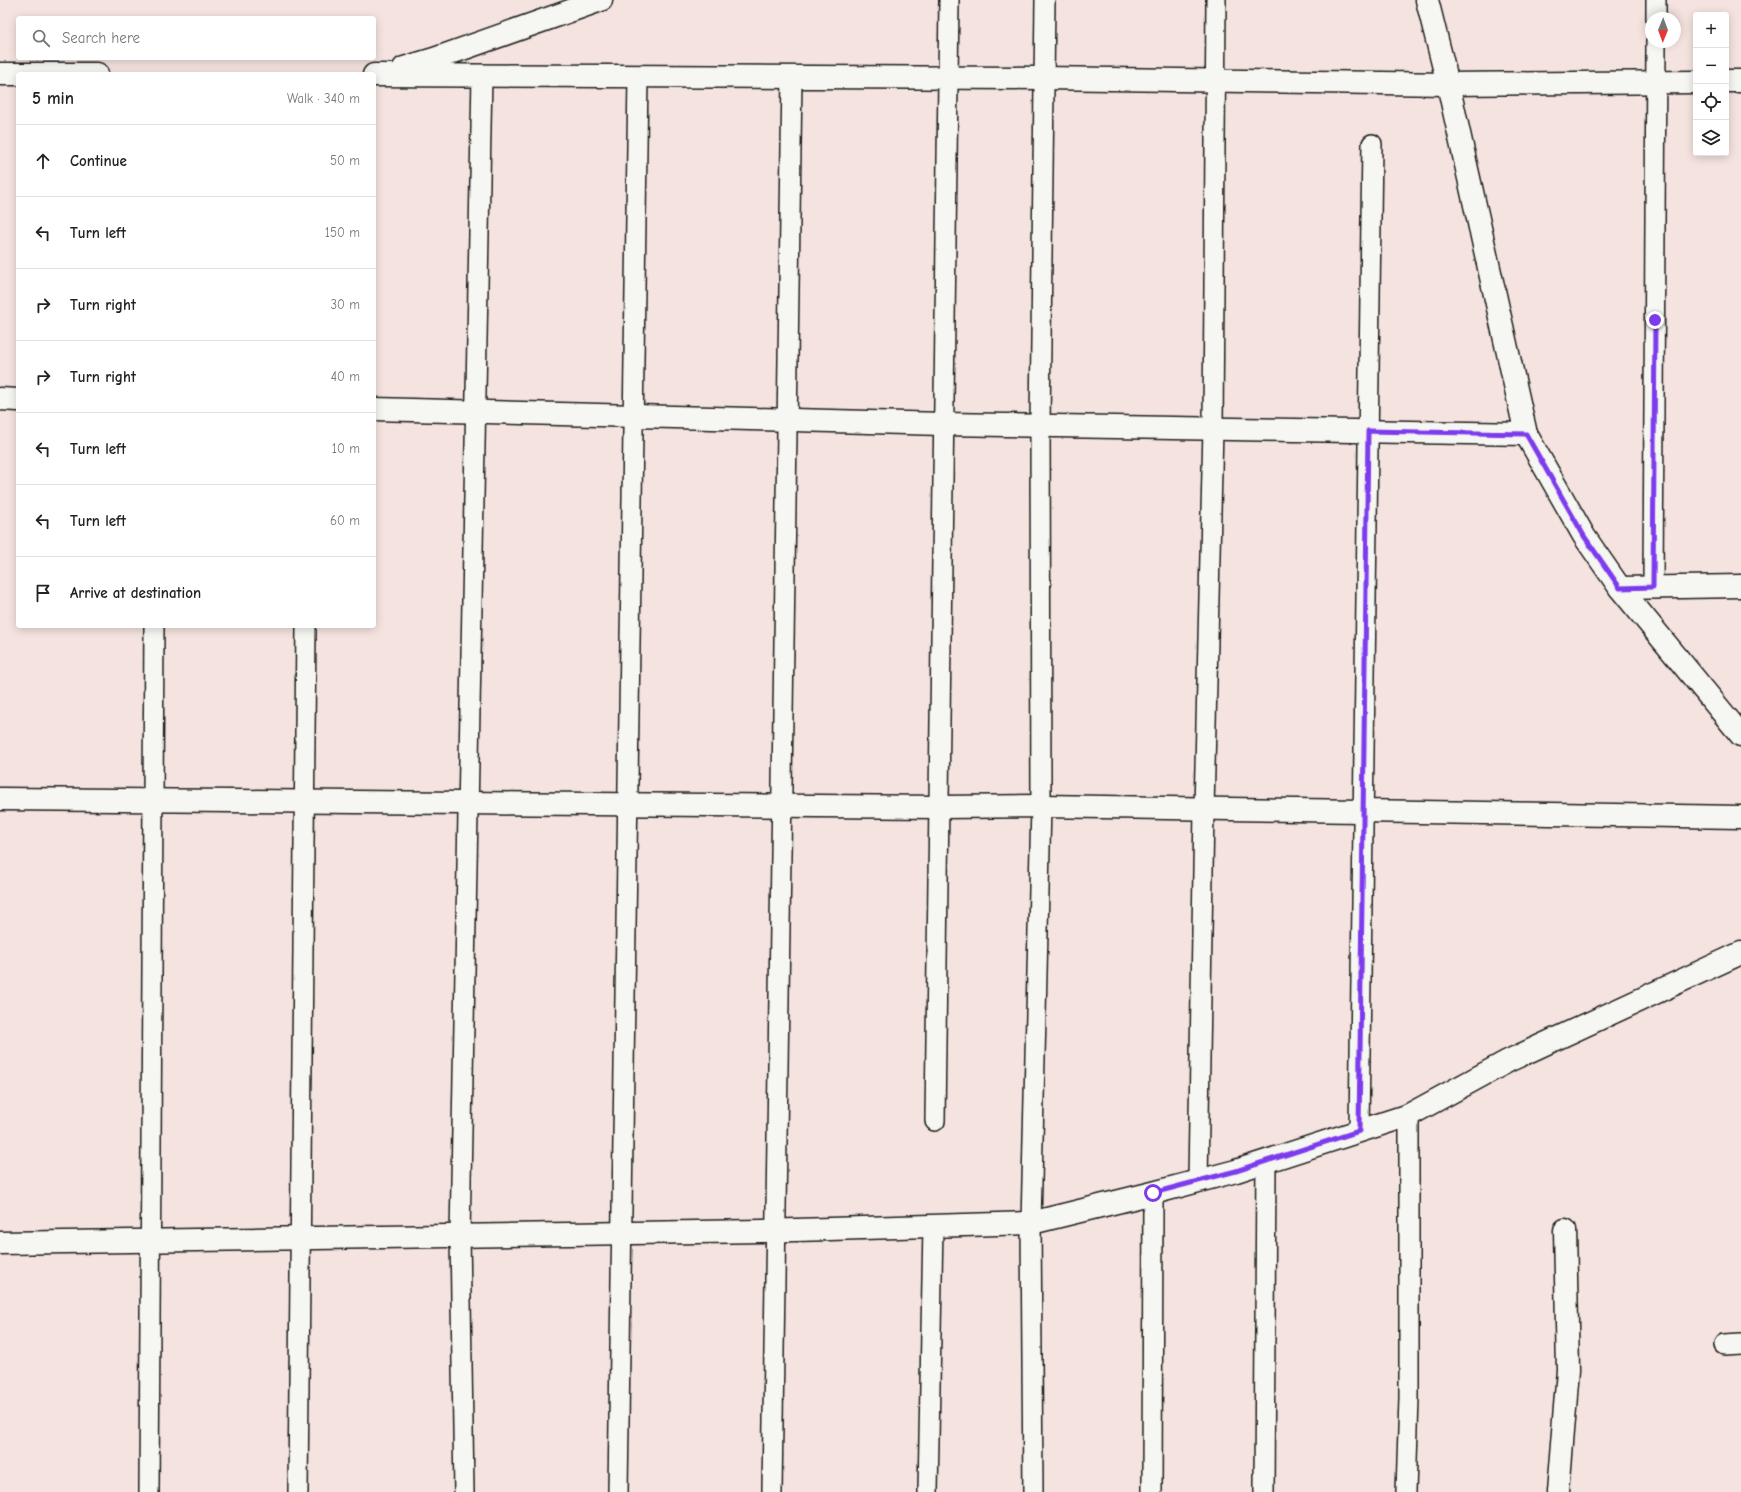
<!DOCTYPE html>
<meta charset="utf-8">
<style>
body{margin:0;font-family:"Comic Neue",sans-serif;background:#f6f6f6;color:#222}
.controls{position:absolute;right:12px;top:12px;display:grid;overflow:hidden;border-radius:4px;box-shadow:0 2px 10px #0003}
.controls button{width:36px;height:36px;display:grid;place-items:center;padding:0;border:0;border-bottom:1px solid #e0e0e0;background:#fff;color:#222;font:20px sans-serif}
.compass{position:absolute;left:1645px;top:12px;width:36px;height:36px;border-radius:50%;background:#fff;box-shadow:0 2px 10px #0003;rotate:181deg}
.stop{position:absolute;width:12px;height:12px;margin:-9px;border:3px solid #7c3aed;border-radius:50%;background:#fff}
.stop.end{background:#7c3aed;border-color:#fff;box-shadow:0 1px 4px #0008}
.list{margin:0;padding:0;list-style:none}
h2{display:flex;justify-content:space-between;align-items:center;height:52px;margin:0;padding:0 16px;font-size:17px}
h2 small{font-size:13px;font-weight:400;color:#767676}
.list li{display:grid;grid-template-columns:26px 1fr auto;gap:12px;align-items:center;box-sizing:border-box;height:72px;padding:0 16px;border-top:1px solid #e0e0e0}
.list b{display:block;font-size:15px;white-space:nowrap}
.list em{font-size:13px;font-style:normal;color:#767676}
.icon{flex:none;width:22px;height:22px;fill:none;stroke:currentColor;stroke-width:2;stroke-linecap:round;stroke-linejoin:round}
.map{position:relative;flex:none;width:1741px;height:1492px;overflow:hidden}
.search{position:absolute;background:#fff;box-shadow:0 2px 10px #0003;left:16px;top:16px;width:360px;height:44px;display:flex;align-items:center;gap:10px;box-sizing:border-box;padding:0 14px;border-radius:4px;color:#767676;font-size:15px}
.panel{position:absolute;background:#fff;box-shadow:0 2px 10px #0003;left:16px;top:72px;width:360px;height:556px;border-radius:4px}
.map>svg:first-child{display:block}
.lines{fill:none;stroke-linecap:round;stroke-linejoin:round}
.lane-casing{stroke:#1c1c1c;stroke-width:22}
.street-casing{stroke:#1c1c1c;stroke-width:25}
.lane{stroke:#f6f6f2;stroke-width:19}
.street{stroke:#f6f6f2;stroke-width:22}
.route{stroke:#7c3aed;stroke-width:5}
</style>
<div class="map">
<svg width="1741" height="1492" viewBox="0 0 1741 1492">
<rect width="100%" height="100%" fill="#f5e3df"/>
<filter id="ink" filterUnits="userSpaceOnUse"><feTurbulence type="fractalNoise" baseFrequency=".025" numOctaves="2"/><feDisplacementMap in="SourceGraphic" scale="8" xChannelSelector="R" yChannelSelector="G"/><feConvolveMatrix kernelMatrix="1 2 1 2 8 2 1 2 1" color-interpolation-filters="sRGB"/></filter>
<g filter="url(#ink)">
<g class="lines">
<defs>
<g id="lane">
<polyline points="1656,0 1656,18"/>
<polyline points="1653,587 1656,42"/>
<polyline points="935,1121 949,0"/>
<polyline points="1359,1131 1372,144"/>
<polyline points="1198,1181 1204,809 1213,428 1216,0"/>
<polyline points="1725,1345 1741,1344"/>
<polyline points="149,1492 154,626"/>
<polyline points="298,1492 306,626"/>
<polyline points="464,1492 460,1235 482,75"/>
<polyline points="618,1492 638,76"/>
<polyline points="772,1492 792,77"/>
<polyline points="928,1492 933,1226"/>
<polyline points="1033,1492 1031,1223 1041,806 1040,425 1045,0"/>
<polyline points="1152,1492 1153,1193"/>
<polyline points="1264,1492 1266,1161"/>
<polyline points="1406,1492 1409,1398 1409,1115"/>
</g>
<g id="street">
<polyline points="1427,0 1448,84 1526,434 1584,536 1620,588 1741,735"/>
<polyline points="404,68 434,59 601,0"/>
<polyline points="0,74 97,74"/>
<polyline points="374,75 1044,78 1448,84 1696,82"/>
<polyline points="1726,81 1741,81"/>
<polyline points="0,399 18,400"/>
<polyline points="374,409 943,424 1526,434"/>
<polyline points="1620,588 1741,586"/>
<polyline points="0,799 939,807 1041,806 1741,817"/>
<polyline points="0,1243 762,1231 1031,1223 1153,1193 1236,1171 1409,1115 1508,1061 1741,953"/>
<polyline points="1558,1492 1568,1370 1565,1230"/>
</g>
</defs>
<use href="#lane" class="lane-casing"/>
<use href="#street" class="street-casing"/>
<use href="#lane" class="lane"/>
<use href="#street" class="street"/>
</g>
</g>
<g class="lines" filter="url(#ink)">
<polyline class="route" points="1153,1193 1236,1171 1359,1131 1368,431 1526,434 1584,536 1620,588 1653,587 1655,320"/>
</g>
</svg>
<div class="controls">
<button>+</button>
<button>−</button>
<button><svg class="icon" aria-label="locate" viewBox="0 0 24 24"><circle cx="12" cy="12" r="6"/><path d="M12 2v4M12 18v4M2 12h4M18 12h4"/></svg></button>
<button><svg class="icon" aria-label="layers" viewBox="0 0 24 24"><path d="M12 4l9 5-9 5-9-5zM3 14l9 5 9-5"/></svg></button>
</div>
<svg class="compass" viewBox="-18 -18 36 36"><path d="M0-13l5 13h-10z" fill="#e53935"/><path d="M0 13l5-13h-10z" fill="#767676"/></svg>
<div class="stop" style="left:1153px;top:1193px"></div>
<div class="stop end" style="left:1655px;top:320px"></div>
<div class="search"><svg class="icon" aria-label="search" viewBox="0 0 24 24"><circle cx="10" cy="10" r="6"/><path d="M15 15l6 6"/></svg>Search here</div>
<section class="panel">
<h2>5 min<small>Walk · 340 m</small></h2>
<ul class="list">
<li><svg class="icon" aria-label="ahead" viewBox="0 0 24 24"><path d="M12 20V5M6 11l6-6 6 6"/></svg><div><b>Continue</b></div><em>50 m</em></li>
<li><svg class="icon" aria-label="left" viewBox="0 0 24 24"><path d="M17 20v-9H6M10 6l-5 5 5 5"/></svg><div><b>Turn left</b></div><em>150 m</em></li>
<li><svg class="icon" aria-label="right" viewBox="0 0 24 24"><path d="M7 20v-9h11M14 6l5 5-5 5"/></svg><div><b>Turn right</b></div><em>30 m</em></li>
<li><svg class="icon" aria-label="right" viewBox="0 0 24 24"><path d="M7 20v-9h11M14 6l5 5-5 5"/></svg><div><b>Turn right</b></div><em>40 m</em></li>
<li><svg class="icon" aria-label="left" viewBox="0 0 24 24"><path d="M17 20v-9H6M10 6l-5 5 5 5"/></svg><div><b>Turn left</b></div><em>10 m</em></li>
<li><svg class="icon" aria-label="left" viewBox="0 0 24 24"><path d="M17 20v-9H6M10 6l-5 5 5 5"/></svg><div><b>Turn left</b></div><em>60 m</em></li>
<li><svg class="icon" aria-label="arrive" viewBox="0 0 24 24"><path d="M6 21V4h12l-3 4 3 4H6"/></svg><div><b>Arrive at destination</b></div></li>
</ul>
</section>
</div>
